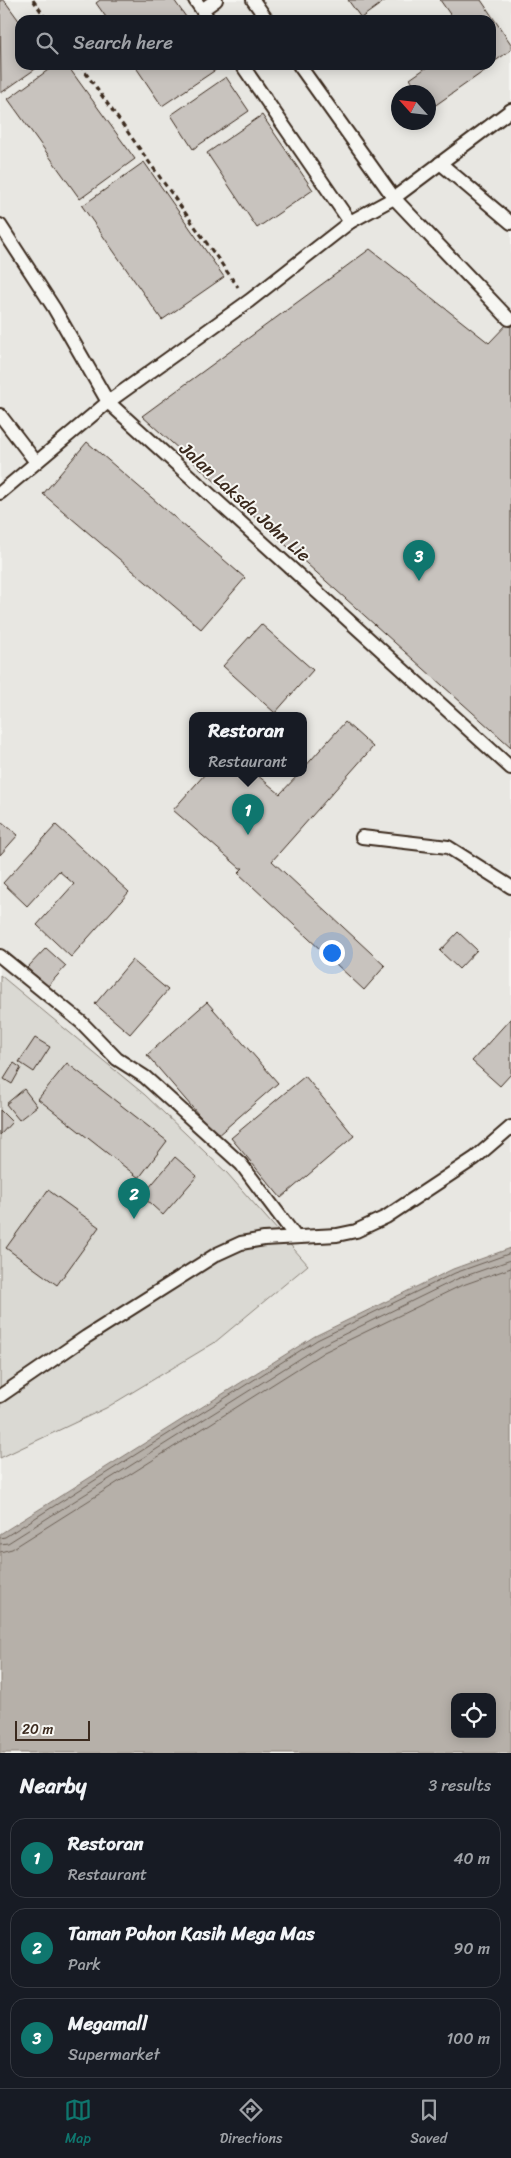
<!DOCTYPE html>
<style>
body{margin:0;font-family:Sriracha,sans-serif;background:#20242c;color:#f1f3f6}
.controls{position:absolute;right:15px;bottom:15px;display:grid;overflow:hidden;border-radius:10px;box-shadow:0 2px 12px #0003}
.controls button{width:45px;height:45px;display:grid;place-items:center;padding:0;border:0;border-bottom:1px solid #363941;background:#171b24;color:#f1f3f6;font:25px sans-serif}
.compass{position:absolute;left:391px;top:85px;width:45px;height:45px;border-radius:50%;background:#171b24;box-shadow:0 2px 12px #0003;rotate:297deg}
.scale{position:absolute;left:15px;bottom:12px;width:75px;box-sizing:border-box;padding-left:5px;border:2px solid #3b2a1e;border-top:0;font-size:14px;line-height:18px;white-space:nowrap;color:#3b2a1e;-webkit-text-stroke:4px #f6f6f2;paint-order:stroke}
.you{position:absolute;left:331px;top:952px;width:18px;height:18px;margin:-12px;border:4px solid #fff;border-radius:50%;background:#1a73e8;box-shadow:0 0 0 8px #1a73e833}
.badge{display:grid;place-items:center;width:32px;height:32px;border-radius:50%;background:#0f766e;color:#fff;font-size:16px;font-weight:700}
.pin{position:absolute;translate:-50% -41px;filter:drop-shadow(0 1px 2px #0008)}
.pin::after{content:'';position:absolute;top:26px;width:18px;height:15px;background:inherit;clip-path:polygon(0 0,100% 0,50% 100%)}
.popup{position:absolute;left:189px;top:712px;width:118px;height:65px;box-sizing:border-box;display:grid;place-content:center;border-radius:10px;background:#171b24;filter:drop-shadow(0 1px 4px #0005);font-size:16px;white-space:nowrap;color:#9ea1a6}
.popup b{font-size:19px;color:#f1f3f6}
.popup::after{content:'';position:absolute;left:50%;top:100%;margin-left:-10px;border:10px solid transparent;border-top-color:#171b24}
.list{margin:0;padding:0;list-style:none}
h2{display:flex;justify-content:space-between;align-items:center;height:65px;margin:0;padding:0 20px;font-size:21px}
h2 small{font-size:16px;font-weight:400;color:#9ea1a6}
.list li{display:grid;grid-template-columns:32px 1fr auto;gap:15px;align-items:center;box-sizing:border-box;height:80px;margin:0 10px 10px;padding:0 10px;border:1px solid #363941;border-radius:15px}
.list b{display:block;font-size:19px;white-space:nowrap}
.list p{margin:0;font-size:16px;white-space:nowrap;color:#9ea1a6}
.list em{font-size:16px;font-style:normal;color:#9ea1a6}
.icon{flex:none;width:28px;height:28px;fill:none;stroke:currentColor;stroke-width:2;stroke-linecap:round;stroke-linejoin:round}
.map{position:relative;flex:none;width:511px;height:1753px;overflow:hidden}
.search{position:absolute;background:#171b24;box-shadow:0 2px 12px #0003;left:15px;right:15px;top:15px;height:55px;display:flex;align-items:center;gap:12px;box-sizing:border-box;padding:0 18px;border-radius:15px;color:#9ea1a6;font-size:19px}
.sheet{height:335px;background:#171b24}
nav{display:flex;justify-content:space-around;align-items:center;box-sizing:border-box;height:70px;border-top:1px solid #363941;background:#171b24;font-size:14px;color:#9ea1a6}
nav a{display:grid;justify-items:center;gap:2px}
nav .on{color:#0f766e}
.map>svg:first-child{display:block}
.built{fill:#e8e7e2;fill-rule:evenodd}
.green{fill:#dad9d3;stroke:#8a8278}
.water{fill:#b6b0a9;stroke:#857a71;fill-rule:evenodd}
.lines{fill:none;stroke-linecap:round;stroke-linejoin:round}
.shore{stroke:#6c6056;stroke-width:1}
.building{fill:#c8c3be;stroke:#3b2a1e}
.service-casing{stroke:#3b2a1e;stroke-width:16}
.path{stroke:#3b2a1e;stroke-width:3;stroke-dasharray:5 4;stroke-linecap:butt}
.service{stroke:#f6f6f2;stroke-width:12}
.labels{text-anchor:middle;stroke-width:4;stroke-linejoin:round;paint-order:stroke}
.street-label{font-size:18px;fill:#3b2a1e;stroke:#f6f6f2}
</style>
<div class="map">
<svg width="511" height="1753" viewBox="0 0 511 1753">
<rect width="100%" height="100%" fill="#f6f6f2"/>
<filter id="ink" filterUnits="userSpaceOnUse"><feTurbulence type="fractalNoise" baseFrequency=".02" numOctaves="2"/><feDisplacementMap in="SourceGraphic" scale="10" xChannelSelector="R" yChannelSelector="G"/><feConvolveMatrix kernelMatrix="1 2 1 2 8 2 1 2 1" color-interpolation-filters="sRGB"/></filter>
<g filter="url(#ink)">
<path class="built" d="M0,0H511V1248L453,1269L315,1336L0,1534ZM20,20H491V65H20ZM398,92H428V122H398ZM193,716H303V774H193Z"/>
<polygon class="green" points="0,975 145,1095 227,1173 308,1265 214,1343 106,1408 0,1458"/>
<path class="water" d="M511,1248V1753H0V1534L315,1336L453,1269ZM455,1697H492V1734H455Z"/>
<g class="lines">
<g class="shore">
<polyline points="0,1538 5,1537 317,1340 455,1273 511,1253"/>
<polyline points="0,1544 8,1543 320,1346 457,1279 511,1260"/>
<polyline points="0,1552 12,1549 324,1352 460,1286 511,1268"/>
</g>
</g>
<g class="building">
<polygon points="0,0 4,0 20,22 20,65 41,65 1,93"/>
<polygon points="100,0 174,0 186,17 182,20 108,20 96,3"/>
<polygon points="348,0 386,0 361,18"/>
<polygon points="440,0 481,0 511,44 511,50 491,64 491,20 454,20"/>
<polygon points="55,65 67,65 135,159 80,199 8,99"/>
<polygon points="137,65 223,65 162,106 135,66"/>
<polygon points="430,65 489,65 490,67 430,109 428,106 428,92 419,92 410,79"/>
<polygon points="226,77 249,111 193,149 171,115"/>
<polygon points="262,115 313,190 257,228 207,153"/>
<polygon points="144,162 224,277 162,320 82,206"/>
<polygon points="370,249 489,343 511,320 511,747 142,416"/>
<polygon points="87,442 245,578 201,629 43,494"/>
<polygon points="261,624 313,670 275,713 223,666"/>
<polygon points="345,722 373,747 272,861 385,966 364,990 238,873 243,868 240,868 173,810 205,774 256,774 280,794 299,774 303,774 303,769"/>
<polygon points="2,822 18,835 0,855 0,824"/>
<polygon points="56,825 129,892 71,957 37,925 74,884 59,871 27,906 3,883"/>
<polygon points="458,932 477,950 459,969 440,951"/>
<polygon points="46,948 66,966 48,986 27,968"/>
<polygon points="132,960 168,990 130,1034 95,1004"/>
<polygon points="207,1002 278,1083 217,1136 147,1055"/>
<polygon points="511,1018 511,1074 500,1086 472,1061"/>
<polygon points="35,1038 50,1047 34,1072 19,1062"/>
<polygon points="14,1063 21,1068 12,1084 4,1079"/>
<polygon points="67,1063 167,1141 139,1178 38,1099"/>
<polygon points="305,1076 354,1136 281,1198 231,1138"/>
<polygon points="24,1089 37,1106 19,1120 6,1104"/>
<polygon points="0,1110 12,1122 0,1135"/>
<polygon points="175,1157 197,1176 163,1215 142,1196"/>
<polygon points="48,1190 99,1227 57,1285 6,1248"/>
</g>
<g class="lines">
<defs>
<g id="service">
<polyline points="195,0 209,20"/>
<polyline points="253,0 267,20"/>
<polyline points="202,10 216,0"/>
<polyline points="242,65 350,222"/>
<polyline points="299,65 394,198 509,319"/>
<polyline points="440,163 511,223"/>
<polyline points="0,225 54,308 108,402 511,768"/>
<polyline points="0,415 36,462"/>
<polyline points="0,493 108,402 249,301 350,222 394,198 511,110"/>
<polyline points="362,837 448,847 511,887"/>
<polyline points="0,956 81,1022 117,1059 145,1077 241,1164 295,1236"/>
<polyline points="0,1396 86,1337 217,1254 241,1243 264,1239 337,1235 356,1231 386,1217 475,1158 511,1127"/>
</g>
</defs>
<use href="#service" class="service-casing"/>
<g class="path">
<polyline points="33,0 47,20"/>
<polyline points="80,65 238,287"/>
</g>
<use href="#service" class="service"/>
</g>
</g>
<g class="labels">
<g class="street-label">
<text transform="translate(245 502) rotate(42)" y="6">Jalan Laksda John Lie</text>
</g>
</g>
</svg>
<div class="controls">
<button><svg class="icon" aria-label="locate" viewBox="0 0 24 24"><circle cx="12" cy="12" r="6"/><path d="M12 2v4M12 18v4M2 12h4M18 12h4"/></svg></button>
</div>
<svg class="compass" viewBox="-18 -18 36 36"><path d="M0-13l5 13h-10z" fill="#e53935"/><path d="M0 13l5-13h-10z" fill="#9ea1a6"/></svg>
<div class="scale">20 m</div>
<div class="you"></div>
<div class="pin badge" style="left:248px;top:835px">1</div>
<div class="popup"><b>Restoran</b>Restaurant</div>
<div class="pin badge" style="left:134px;top:1219px">2</div>
<div class="pin badge" style="left:419px;top:581px">3</div>
<div class="search"><svg class="icon" aria-label="search" viewBox="0 0 24 24"><circle cx="10" cy="10" r="6"/><path d="M15 15l6 6"/></svg>Search here</div>
</div>
<section class="sheet">
<h2>Nearby<small>3 results</small></h2>
<ul class="list">
<li><span class="badge">1</span><div><b>Restoran</b><p>Restaurant</p></div><em>40 m</em></li>
<li><span class="badge">2</span><div><b>Taman Pohon Kasih Mega Mas</b><p>Park</p></div><em>90 m</em></li>
<li><span class="badge">3</span><div><b>Megamall</b><p>Supermarket</p></div><em>100 m</em></li>
</ul>
</section>
<nav>
<a class="on"><svg class="icon" aria-label="map" viewBox="0 0 24 24"><path d="M3 6l6-2 6 2 6-2v14l-6 2-6-2-6 2zM9 4v14M15 6v14"/></svg>Map</a>
<a><svg class="icon" aria-label="directions" viewBox="0 0 24 24"><path d="M12 3l9 9-9 9-9-9zM9 14v-3h6M13 9l2 2-2 2"/></svg>Directions</a>
<a><svg class="icon" aria-label="saved" viewBox="0 0 24 24"><path d="M7 4h10v16l-5-4-5 4z"/></svg>Saved</a>
</nav>
